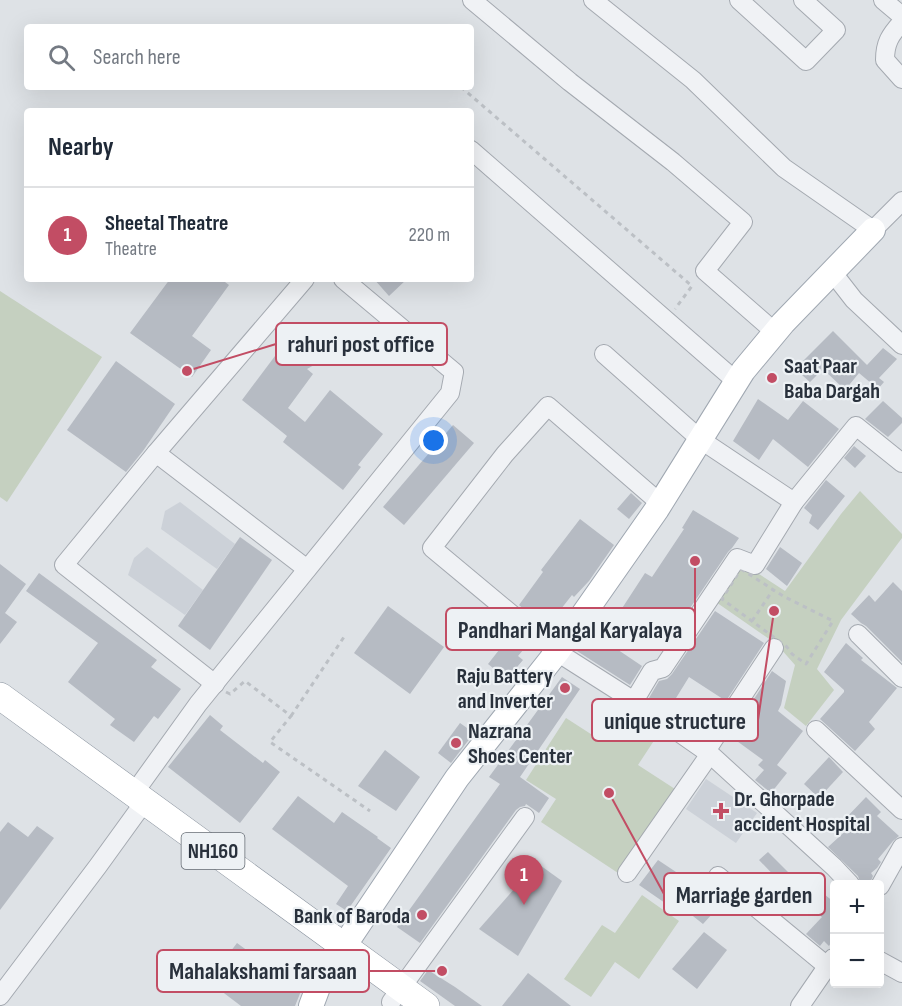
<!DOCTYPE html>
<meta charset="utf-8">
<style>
body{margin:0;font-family:"Sofia Sans Condensed",sans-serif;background:#f2f2f3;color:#1f2937}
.controls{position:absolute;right:18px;bottom:18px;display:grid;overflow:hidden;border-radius:6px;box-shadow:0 6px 24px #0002}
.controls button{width:54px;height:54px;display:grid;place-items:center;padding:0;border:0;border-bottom:2px solid #e0e1e3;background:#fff;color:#1f2937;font:30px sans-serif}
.you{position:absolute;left:434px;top:441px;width:21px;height:21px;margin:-15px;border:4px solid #fff;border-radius:50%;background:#1a73e8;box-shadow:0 0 0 9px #1a73e833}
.badge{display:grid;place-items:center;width:39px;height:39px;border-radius:50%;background:#c24d64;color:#fff;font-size:20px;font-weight:700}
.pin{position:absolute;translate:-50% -50px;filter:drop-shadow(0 2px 3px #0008)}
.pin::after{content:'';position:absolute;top:32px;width:21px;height:18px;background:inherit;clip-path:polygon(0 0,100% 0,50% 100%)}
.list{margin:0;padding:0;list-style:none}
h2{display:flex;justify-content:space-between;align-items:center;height:78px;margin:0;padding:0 24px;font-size:26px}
h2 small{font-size:20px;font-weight:400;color:#747a83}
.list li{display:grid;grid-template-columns:39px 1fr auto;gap:18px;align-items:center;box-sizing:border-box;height:96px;padding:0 24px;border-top:2px solid #e0e1e3}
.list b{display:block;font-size:22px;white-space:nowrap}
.list p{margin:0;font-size:20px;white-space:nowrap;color:#747a83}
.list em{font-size:20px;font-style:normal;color:#747a83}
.icon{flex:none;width:33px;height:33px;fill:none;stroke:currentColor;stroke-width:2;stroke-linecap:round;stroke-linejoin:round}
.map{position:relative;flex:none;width:902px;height:1006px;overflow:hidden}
.search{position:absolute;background:#fff;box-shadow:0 6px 24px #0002;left:24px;top:24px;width:450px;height:66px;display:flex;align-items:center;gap:15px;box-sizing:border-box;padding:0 21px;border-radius:6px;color:#747a83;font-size:22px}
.panel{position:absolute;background:#fff;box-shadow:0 6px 24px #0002;left:24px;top:108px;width:450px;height:174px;border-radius:6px}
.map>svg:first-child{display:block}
.built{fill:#ccd1d8}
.green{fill:#c5d0c0}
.building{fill:#b6bbc3}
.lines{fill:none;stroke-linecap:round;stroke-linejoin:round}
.minor-casing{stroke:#a4a9b0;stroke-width:20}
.major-casing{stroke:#9fa7b1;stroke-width:26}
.highway-casing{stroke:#87909c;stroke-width:28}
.path{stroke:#bcc0c5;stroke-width:3;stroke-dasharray:4.5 4.5;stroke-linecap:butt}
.minor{stroke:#f0f2f5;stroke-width:18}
.major{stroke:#fff;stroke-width:24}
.highway{stroke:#fff;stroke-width:27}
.poi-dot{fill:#c24d64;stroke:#edf1f4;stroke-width:2}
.labels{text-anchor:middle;stroke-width:4.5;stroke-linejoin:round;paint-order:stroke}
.shield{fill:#edf1f4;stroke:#646b73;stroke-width:1.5}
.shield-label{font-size:21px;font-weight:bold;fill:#29313c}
.poi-label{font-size:22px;font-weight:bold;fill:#29313c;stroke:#edf1f4;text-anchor:start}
.leader{fill:none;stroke:#c24d64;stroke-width:2}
.callout-dot{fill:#c24d64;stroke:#edf1f4;stroke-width:2}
.callout{fill:#edf1f4;stroke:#c24d64;stroke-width:2}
.callout-label{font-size:24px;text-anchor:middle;font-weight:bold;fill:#29313c}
</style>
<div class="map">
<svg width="902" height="1006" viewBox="0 0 902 1006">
<rect width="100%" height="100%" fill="#dee2e6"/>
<g class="built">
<polygon points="180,502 235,544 217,569 161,529 165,511"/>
<polygon points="147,547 203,590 185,615 128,575 134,558"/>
<polygon points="706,779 757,813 736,843 686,809"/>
</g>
<g class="green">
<polygon points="0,291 102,357 7,502 0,497"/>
<polygon points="860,491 902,534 902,538 841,620 817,669 834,690 806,726 784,708 795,665 780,648 772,641 713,600 739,561 785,591 841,514"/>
<polygon points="616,710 657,736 638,765 675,789 618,873 541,822 556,799 526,780 566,718 597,738"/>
<polygon points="642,895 679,921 639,979 615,962 591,997 564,979 602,925 615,933"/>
</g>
<g class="building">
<polygon points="170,279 221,279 229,285 192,336 211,350 192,377 130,333"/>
<polygon points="374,279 407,279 389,296"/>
<polygon points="304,322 318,324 323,328 327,333 330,339 330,347 327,354 323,360 307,369 313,374 288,408 305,422 330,390 383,434 358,465 361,467 343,490 283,442 287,436 242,400 287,340 293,329"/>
<polygon points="833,331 867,365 883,348 897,359 879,378 884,382 878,389 859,373 845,390 823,369 810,382 795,369"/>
<polygon points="116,361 175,404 143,451 126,472 67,430"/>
<polygon points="758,399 788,420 803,401 839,429 808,467 773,439 759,460 733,441"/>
<polygon points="883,401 902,418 902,423 888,437 865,419"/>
<polygon points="453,425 474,443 404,525 383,507"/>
<polygon points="854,446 866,456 855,468 844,458"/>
<polygon points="826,480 845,496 818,530 809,523 812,515 804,508"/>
<polygon points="631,493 642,503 629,519 617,509"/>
<polygon points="693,510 739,538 732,548 728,552 663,648 617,616 645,573 652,577 684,529 682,528"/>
<polygon points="580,519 614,545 589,581 574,597 572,595 546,628 519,605 543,572 541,570"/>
<polygon points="240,537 272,560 210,650 178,626"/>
<polygon points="780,547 802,563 787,586 766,569"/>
<polygon points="0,564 26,584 5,613 17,622 0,644"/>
<polygon points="39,573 157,660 151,667 181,689 158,719 154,716 134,742 110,725 115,719 68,682 98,643 26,591"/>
<polygon points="893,582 902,591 902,662 866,626 861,623 851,614 869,595 875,602"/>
<polygon points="388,606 444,647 410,694 354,653"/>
<polygon points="715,611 764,643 726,701 689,677 668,711 649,698 659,681 667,679 672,674"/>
<polygon points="514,631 529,643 518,656 523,660 507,679 488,664"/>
<polygon points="590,631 642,666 630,685 577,651"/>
<polygon points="846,643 863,658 861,660 897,688 869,722 875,729 855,751 820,719 844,692 844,690 824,672"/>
<polygon points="772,671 786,681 781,705 778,711 803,731 777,765 787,773 771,793 755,780 764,770 758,765 763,760 730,736"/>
<polygon points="562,677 580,689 520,777 549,798 539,813 526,804 525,806 520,807 516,810 420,943 397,927 500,784 489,777"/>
<polygon points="210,715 223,726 220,730 263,763 265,760 280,772 240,823 168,767"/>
<polygon points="460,723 474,733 451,763 438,753"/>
<polygon points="385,750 420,777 396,811 358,786"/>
<polygon points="829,757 843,772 819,798 804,784"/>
<polygon points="298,796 334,823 342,812 378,837 377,838 391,848 347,911 336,904 348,886 272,829"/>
<polygon points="866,797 881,812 877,816 899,836 893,841 878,859 881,862 877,868 871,873 873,876 869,885 861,885 858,876 828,847 851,826 845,819"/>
<polygon points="8,822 28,837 37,826 54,838 0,910 0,832"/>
<polygon points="768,852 805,889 810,883 834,902 834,938 829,946 824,941 820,946 806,934 822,917 786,888 759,860"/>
<polygon points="658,860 697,886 700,883 723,902 703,924 669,897 665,903 639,885"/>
<polygon points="537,863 562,881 518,956 479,929"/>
<polygon points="704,932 727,950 697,989 672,969"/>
<polygon points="237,943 252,954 247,961 282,988 295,968 307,976 295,1006 241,1006 208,981"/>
<polygon points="428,970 455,987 482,1006 455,1006 420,981"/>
<polygon points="528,973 571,1006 502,1006"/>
</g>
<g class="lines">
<defs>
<g id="minor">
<polyline points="472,0 570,82 673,162 743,222 705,271 776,333"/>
<polyline points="593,0 693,80 784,168 873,230 902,201"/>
<polyline points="739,0 806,61 836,30 803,0"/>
<polyline points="883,0 902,16"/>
<path d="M902,22C890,35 885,43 885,60L902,79"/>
<polyline points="471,150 737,382"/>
<polyline points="833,273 854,300 902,345"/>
<polyline points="604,354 701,440 794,502"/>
<polyline points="156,453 305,279"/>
<polyline points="660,503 548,406 505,454 432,548 557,652 634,701 710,754 834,867 850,884"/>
<polyline points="858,634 902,678"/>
<polyline points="215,684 64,565 156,453 307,569"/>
<polyline points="634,701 652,671 663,668 737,558 755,565 794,502 856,426 902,463"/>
<polyline points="816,730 902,810"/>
<polyline points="706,751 774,648"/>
<polyline points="134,793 198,704 450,393 454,372 343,279"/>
<polyline points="627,873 710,754"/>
<polyline points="718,876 827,966"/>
<polyline points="880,886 902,847"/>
<polyline points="880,961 902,973"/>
<polyline points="0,996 98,866 145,801"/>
<polyline points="391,1002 525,817"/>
<polyline points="800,1006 833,958"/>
</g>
<polyline id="major" points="311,1006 323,974 344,946 457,778 557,652 657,509 743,371 783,323 873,230"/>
<polyline id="highway" points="0,696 426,1006"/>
</defs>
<use href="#minor" class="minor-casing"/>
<use href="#major" class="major-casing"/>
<use href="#highway" class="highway-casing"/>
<g class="path">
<polyline points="461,87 692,286 675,309"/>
<polygon points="741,569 783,596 833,621 806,664 792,654 787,647 722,599"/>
<polyline points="752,621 773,590"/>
<polyline points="226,692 230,694 245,681 291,716 270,742 370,811"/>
<polyline points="291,716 346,634"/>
</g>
<use href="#minor" class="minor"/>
<use href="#major" class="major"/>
<use href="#highway" class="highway"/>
</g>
<g class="poi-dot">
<circle cx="772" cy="378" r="6"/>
<circle cx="565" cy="688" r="6"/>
<circle cx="456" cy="743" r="6"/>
<path d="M718 802h6v6h6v6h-6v6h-6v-6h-6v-6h6z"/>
<circle cx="422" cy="915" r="6"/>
</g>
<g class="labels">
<rect class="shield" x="181.5" y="833" width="63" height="36" rx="4.5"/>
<g class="shield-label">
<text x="213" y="858">NH160</text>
</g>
<g class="poi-label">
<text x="784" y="373">Saat Paar<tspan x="784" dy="25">Baba Dargah</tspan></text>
<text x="553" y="683" text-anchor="end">Raju Battery<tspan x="553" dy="25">and Inverter</tspan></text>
<text x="468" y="738">Nazrana<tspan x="468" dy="25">Shoes Center</tspan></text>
<text x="734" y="806">Dr. Ghorpade<tspan x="734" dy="25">accident Hospital</tspan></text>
<text x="410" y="923" text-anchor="end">Bank of Baroda</text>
</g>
</g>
<path class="leader" d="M187 371L276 344M695 561L695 629M774 611L758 720M609 793L664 894M442 971L369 971"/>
<g class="callout-dot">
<circle cx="187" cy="371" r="6"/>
<circle cx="695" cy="561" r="6"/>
<circle cx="774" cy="611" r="6"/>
<circle cx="609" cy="793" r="6"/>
<circle cx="442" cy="971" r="6"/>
</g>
<g class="callout">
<rect x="276" y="323" width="171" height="42" rx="6"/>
<rect x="446" y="608" width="249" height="42" rx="6"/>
<rect x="592" y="699" width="166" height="42" rx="6"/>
<rect x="664" y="873" width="161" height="42" rx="6"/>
<rect x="157" y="950" width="212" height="42" rx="6"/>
</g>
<g class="callout-label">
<text x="361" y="352">rahuri post office</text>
<text x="570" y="638">Pandhari Mangal Karyalaya</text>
<text x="675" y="729">unique structure</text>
<text x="744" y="903">Marriage garden</text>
<text x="263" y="979">Mahalakshami farsaan</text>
</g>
</svg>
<div class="controls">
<button>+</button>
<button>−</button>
</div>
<div class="you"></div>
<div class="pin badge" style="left:524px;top:905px">1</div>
<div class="search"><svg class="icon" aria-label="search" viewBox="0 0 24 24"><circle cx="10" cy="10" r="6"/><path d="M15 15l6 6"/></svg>Search here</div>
<section class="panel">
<h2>Nearby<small></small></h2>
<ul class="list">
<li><span class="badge">1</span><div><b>Sheetal Theatre</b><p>Theatre</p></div><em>220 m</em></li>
</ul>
</section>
</div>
